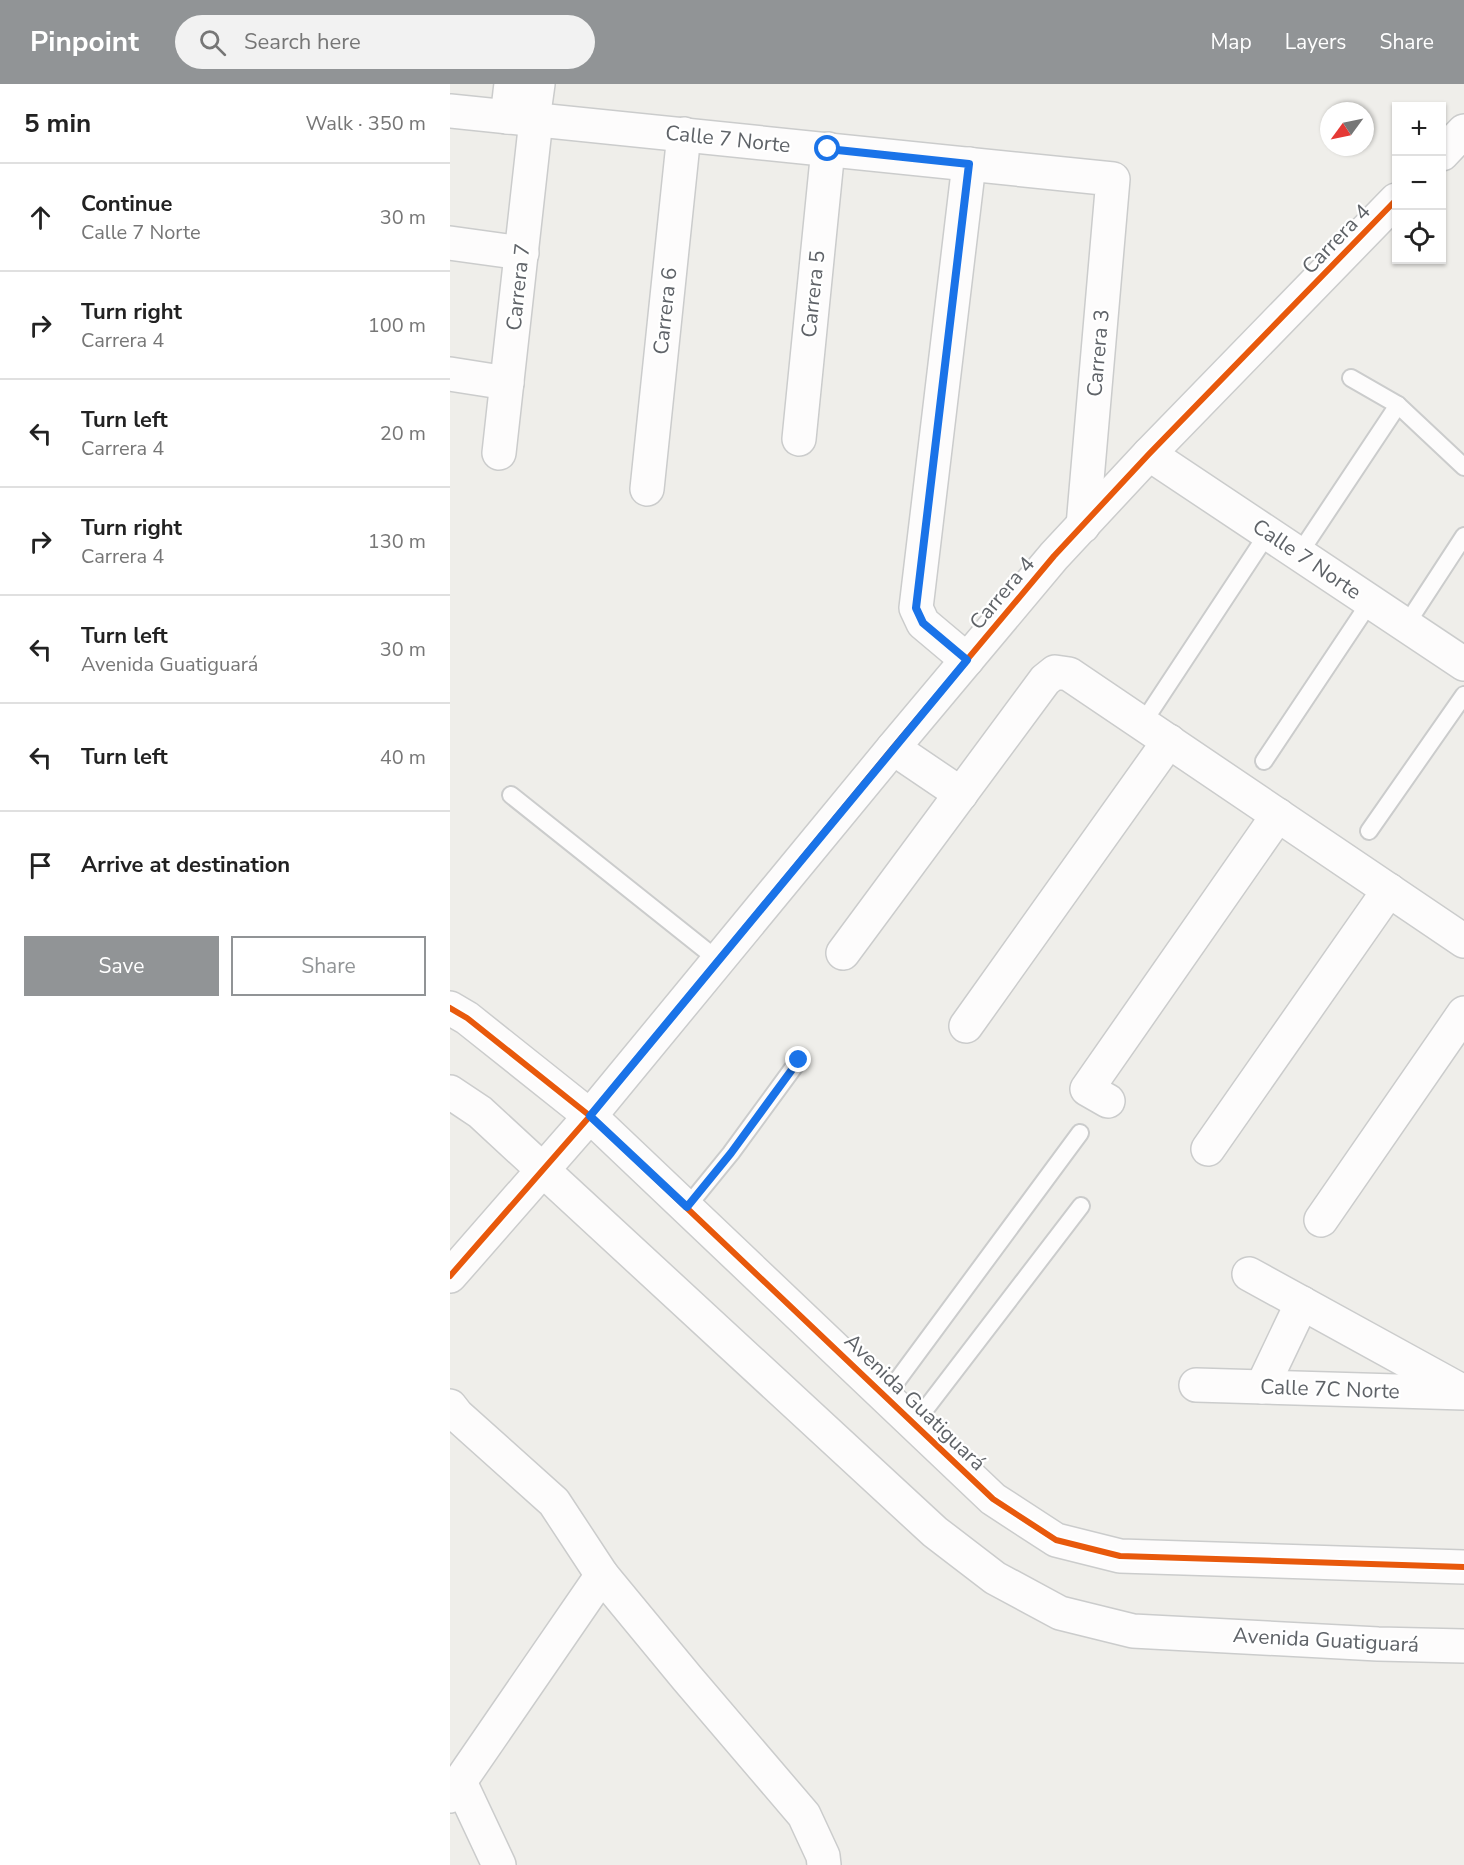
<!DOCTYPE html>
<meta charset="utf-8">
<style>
body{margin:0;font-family:"Nunito Sans",sans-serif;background:#f2f2f2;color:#222}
.controls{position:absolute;right:18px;top:18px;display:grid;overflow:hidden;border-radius:0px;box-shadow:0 2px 4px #0004}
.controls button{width:54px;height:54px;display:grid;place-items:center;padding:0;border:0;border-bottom:2px solid #e0e0e0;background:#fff;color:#222;font:30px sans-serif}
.compass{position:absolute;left:870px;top:18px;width:54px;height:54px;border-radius:50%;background:#fff;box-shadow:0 2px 4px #0004;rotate:237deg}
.stop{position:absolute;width:18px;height:18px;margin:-14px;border:4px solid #1a73e8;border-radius:50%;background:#fff}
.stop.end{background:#1a73e8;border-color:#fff;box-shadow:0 2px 6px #0008}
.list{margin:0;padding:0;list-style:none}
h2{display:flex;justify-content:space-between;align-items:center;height:78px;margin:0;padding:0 24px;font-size:26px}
h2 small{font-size:20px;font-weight:400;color:#767676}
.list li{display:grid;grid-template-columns:39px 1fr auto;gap:18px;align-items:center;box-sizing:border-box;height:108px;padding:0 24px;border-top:2px solid #e0e0e0}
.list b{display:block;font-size:22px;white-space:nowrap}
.list p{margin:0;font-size:20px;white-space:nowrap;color:#767676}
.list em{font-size:20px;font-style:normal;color:#767676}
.actions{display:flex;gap:12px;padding:18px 24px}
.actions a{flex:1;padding:14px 0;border:2px solid #919496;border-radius:0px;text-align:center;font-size:21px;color:#919496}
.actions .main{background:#919496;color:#fff}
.icon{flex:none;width:33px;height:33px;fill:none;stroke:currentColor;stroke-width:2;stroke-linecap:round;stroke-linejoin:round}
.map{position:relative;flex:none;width:1014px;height:1781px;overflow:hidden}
header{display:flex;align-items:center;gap:36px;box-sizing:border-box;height:84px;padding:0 30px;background:#919496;color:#fff}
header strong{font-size:28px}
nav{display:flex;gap:33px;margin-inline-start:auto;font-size:21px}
.search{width:420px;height:54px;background:#f2f2f2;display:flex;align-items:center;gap:15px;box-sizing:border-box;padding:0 21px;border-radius:33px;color:#767676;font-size:22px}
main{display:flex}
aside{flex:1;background:#fff}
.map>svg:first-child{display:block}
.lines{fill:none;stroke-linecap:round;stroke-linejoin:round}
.service-casing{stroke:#cbcccc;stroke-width:20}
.minor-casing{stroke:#cbcccc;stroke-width:36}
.tertiary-casing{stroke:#cbcccc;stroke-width:36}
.service{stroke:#fdfcfc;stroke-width:16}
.minor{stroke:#fdfcfc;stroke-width:33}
.tertiary{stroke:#fdfcfc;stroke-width:33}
.cycleway-casing{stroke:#fff;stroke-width:10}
.cycleway{stroke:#e8590c;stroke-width:6}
.route{stroke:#1a73e8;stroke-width:8}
.labels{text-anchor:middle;stroke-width:4.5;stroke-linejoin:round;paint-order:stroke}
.street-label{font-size:21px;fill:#5f6368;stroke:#fff}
</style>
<header>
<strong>Pinpoint</strong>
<div class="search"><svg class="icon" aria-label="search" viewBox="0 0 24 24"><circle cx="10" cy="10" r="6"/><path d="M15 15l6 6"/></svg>Search here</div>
<nav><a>Map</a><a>Layers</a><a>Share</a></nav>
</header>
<main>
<aside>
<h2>5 min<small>Walk · 350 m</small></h2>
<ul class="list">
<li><svg class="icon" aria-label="ahead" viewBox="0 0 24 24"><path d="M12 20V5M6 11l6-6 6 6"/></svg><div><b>Continue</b><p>Calle 7 Norte</p></div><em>30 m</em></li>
<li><svg class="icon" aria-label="right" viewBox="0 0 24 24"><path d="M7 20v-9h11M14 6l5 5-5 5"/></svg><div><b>Turn right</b><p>Carrera 4</p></div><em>100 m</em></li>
<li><svg class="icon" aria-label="left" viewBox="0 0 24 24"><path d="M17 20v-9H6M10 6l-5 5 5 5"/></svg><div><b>Turn left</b><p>Carrera 4</p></div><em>20 m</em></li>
<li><svg class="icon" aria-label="right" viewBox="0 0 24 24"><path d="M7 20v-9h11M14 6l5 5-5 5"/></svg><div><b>Turn right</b><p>Carrera 4</p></div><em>130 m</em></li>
<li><svg class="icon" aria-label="left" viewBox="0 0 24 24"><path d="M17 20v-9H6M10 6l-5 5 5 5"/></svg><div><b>Turn left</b><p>Avenida Guatiguará</p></div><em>30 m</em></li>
<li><svg class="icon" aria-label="left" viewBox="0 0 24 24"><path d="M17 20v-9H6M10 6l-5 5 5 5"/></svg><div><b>Turn left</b></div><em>40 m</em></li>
<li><svg class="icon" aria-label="arrive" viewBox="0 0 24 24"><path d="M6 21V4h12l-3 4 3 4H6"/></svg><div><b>Arrive at destination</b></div></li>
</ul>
<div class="actions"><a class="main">Save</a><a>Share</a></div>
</aside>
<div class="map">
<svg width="1014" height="1781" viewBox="0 0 1014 1781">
<rect width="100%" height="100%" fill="#efeeea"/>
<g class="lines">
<defs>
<g id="service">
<polyline points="901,294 948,321 1014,383"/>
<polyline points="849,470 948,321"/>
<polyline points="956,541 1014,452"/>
<polyline points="702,625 818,449"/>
<polyline points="814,677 920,518"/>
<polyline points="61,711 268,876"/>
<polyline points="919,747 1014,611"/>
<polyline points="237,1123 281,1069 349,976"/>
<polyline points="435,1313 630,1049"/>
<polyline points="464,1340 631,1122"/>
</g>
<g id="minor">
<polyline points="0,27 663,95 633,442"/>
<polyline points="57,33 61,0"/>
<polyline points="83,36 88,0"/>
<polyline points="992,70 1014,47"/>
<polyline points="0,159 72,169"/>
<polyline points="0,290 57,299"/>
<polyline points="349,355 378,65"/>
<polyline points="49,369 86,36"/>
<polyline points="699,370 1014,580"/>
<polyline points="197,405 234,50"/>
<polyline points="517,576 473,539 466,524 519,80"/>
<polyline points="443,664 511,710"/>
<polyline points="393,869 595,596 605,588 619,590 1014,857"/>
<polyline points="516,942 719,657"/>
<polyline points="658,1017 637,1005 828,731"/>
<polyline points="758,1065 939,806"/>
<polyline points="871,1136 1014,929"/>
<polyline points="799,1190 1010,1306"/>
<polyline points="0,1192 140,1032 443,664 604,472 699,370 946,116"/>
<polyline points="746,1301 1014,1309"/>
<polyline points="812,1303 852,1219"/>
<polyline points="0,1322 7,1331 104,1418 152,1491 237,1594 354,1731 373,1772 374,1781"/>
<polyline points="10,1698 49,1781"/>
<polyline points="0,1712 152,1491"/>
</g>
<g id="tertiary">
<polyline points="0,924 17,934 140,1032 543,1415 606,1456 670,1472 1014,1483"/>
<polyline points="0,1008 30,1028 485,1448 545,1494 610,1529 683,1547 928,1560 1014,1562"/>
</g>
</defs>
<use href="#service" class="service-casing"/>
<use href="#minor" class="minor-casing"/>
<use href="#tertiary" class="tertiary-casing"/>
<use href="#service" class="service"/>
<use href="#minor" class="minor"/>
<use href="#tertiary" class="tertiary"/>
<defs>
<g id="cycleway">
<polyline points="0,924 17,934 140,1032 543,1415 606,1456 670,1472 1014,1483"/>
<polyline points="0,1192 140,1032 443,664 604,472 699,370 946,116"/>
</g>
</defs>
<use href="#cycleway" class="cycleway-casing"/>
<use href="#cycleway" class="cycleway"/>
</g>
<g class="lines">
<polyline class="route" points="349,976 281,1069 237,1123 140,1032 517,576 473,539 466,524 519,80 378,65"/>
</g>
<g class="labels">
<g class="street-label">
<text transform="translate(278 55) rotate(6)" y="7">Calle 7 Norte</text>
<text transform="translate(886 155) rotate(-46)" y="7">Carrera 4</text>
<text transform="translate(68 203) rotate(-84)" y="7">Carrera 7</text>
<text transform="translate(363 210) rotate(-84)" y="7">Carrera 5</text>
<text transform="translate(215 227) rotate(-84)" y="7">Carrera 6</text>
<text transform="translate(648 269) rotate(-85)" y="7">Carrera 3</text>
<text transform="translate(857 475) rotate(34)" y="7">Calle 7 Norte</text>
<text transform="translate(552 509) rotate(-50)" y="7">Carrera 4</text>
<text transform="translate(880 1305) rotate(2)" y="7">Calle 7C Norte</text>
<text transform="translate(465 1318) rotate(44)" y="7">Avenida Guatiguará</text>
<text transform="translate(876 1556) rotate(3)" y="7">Avenida Guatiguará</text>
</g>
</g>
</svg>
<div class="controls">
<button>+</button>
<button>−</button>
<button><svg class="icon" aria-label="locate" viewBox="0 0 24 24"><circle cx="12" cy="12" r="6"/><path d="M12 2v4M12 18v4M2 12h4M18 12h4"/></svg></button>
</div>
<svg class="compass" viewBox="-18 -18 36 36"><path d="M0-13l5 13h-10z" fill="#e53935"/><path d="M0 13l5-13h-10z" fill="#767676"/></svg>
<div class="stop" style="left:378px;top:65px"></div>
<div class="stop end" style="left:349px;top:976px"></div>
</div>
</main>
